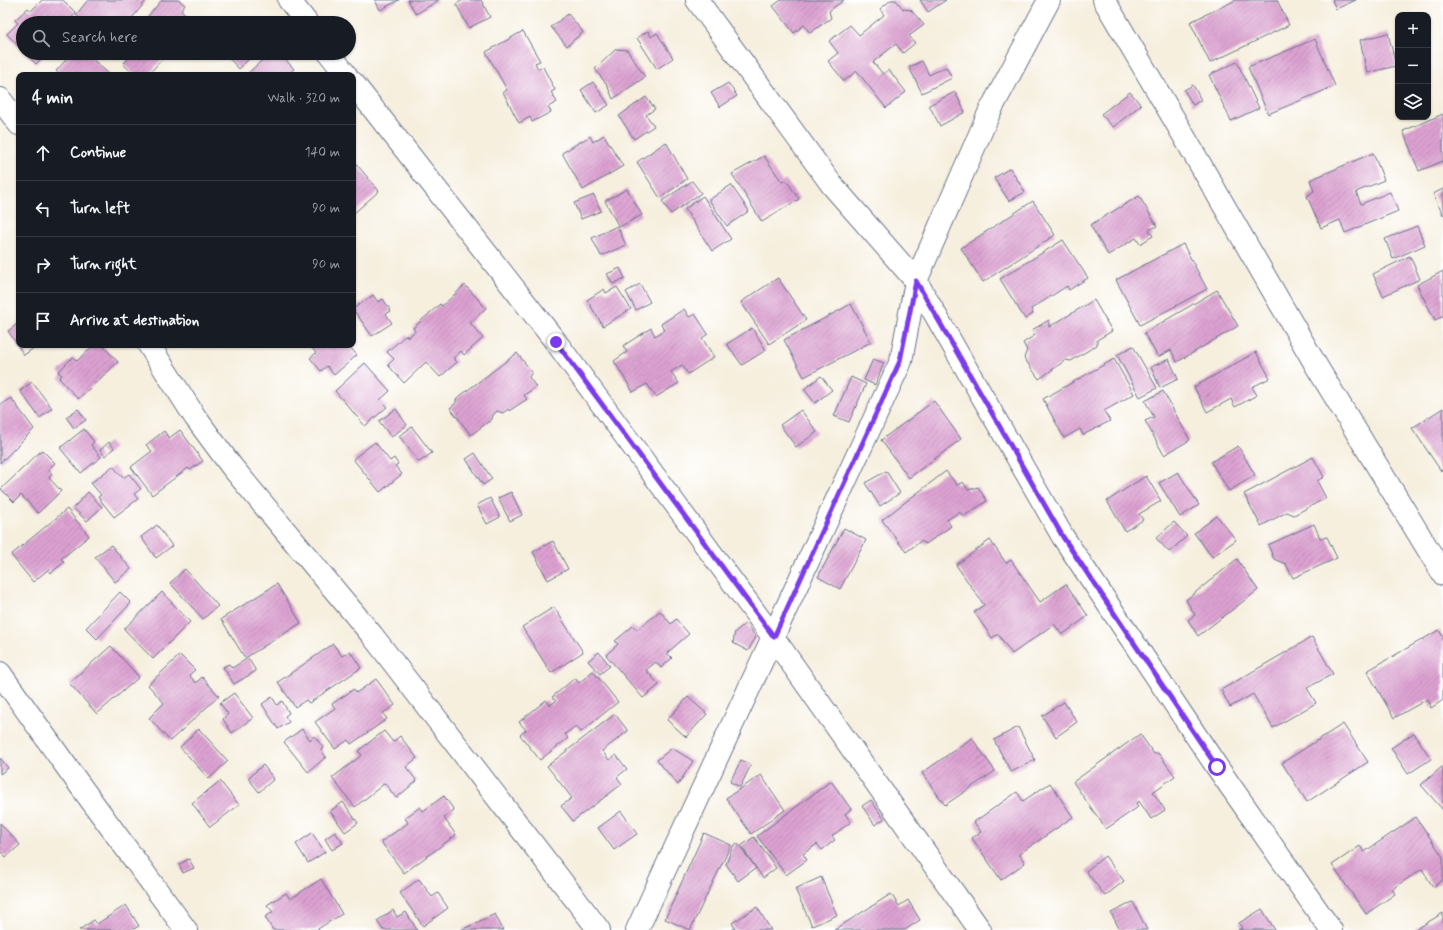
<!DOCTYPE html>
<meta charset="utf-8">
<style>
body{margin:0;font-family:Mynerve,sans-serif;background:#242831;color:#f1f3f6}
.controls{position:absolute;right:12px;top:12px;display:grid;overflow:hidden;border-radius:8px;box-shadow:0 1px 3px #0004}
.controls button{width:36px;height:36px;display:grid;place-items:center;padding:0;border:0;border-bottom:1px solid #363941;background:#171b24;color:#f1f3f6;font:20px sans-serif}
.stop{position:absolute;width:12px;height:12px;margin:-9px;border:3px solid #7c3aed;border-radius:50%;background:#fff}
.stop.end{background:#7c3aed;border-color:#fff;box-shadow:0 1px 4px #0008}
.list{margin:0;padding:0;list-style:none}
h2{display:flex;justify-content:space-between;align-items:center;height:52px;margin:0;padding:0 16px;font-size:17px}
h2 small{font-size:13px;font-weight:400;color:#9ea1a6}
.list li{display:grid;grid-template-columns:26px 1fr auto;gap:12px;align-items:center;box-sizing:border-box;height:56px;padding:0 16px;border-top:1px solid #363941}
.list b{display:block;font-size:15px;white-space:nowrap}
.list em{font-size:13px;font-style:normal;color:#9ea1a6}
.icon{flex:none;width:22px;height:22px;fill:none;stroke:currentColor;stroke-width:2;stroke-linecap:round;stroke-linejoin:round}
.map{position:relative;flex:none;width:1443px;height:930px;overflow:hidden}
.search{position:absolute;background:#171b24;box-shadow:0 1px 3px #0004;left:16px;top:16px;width:340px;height:44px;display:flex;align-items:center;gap:10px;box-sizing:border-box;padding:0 14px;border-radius:22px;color:#9ea1a6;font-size:15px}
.panel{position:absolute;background:#171b24;box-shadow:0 1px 3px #0004;left:16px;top:72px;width:340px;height:276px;border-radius:8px}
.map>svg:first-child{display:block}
.building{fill:url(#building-hatch)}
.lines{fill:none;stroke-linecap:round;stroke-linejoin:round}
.street-casing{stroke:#68728b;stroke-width:24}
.street{stroke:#fff;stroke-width:22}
.route{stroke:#7c3aed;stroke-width:5}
</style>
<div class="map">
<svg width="1443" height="930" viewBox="0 0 1443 930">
<defs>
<pattern id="building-hatch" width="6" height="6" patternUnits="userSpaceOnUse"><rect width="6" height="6" fill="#dda2d2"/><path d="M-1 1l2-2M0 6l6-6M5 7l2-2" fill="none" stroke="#b284ae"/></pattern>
</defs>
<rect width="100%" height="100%" fill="#fff"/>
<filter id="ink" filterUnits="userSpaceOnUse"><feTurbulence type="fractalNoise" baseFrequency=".025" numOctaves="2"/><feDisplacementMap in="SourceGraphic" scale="8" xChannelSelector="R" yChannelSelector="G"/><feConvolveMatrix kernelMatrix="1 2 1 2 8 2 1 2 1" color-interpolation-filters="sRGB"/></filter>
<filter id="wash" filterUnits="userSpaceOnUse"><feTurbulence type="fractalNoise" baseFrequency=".012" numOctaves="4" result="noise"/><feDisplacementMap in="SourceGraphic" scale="16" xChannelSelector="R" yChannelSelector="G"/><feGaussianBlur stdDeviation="0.9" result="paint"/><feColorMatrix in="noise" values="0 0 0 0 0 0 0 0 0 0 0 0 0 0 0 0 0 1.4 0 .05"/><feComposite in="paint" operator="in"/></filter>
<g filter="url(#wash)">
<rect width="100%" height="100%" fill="#f6efde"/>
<g id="blocks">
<g class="building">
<polygon points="42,0 63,0 76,13 67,23 23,23 23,51 7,34 18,23 15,20 28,8 31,11"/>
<polygon points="88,0 145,0 146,1 128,23 86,23 76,15"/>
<polygon points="162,0 179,0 185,5 181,10 192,20 189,23 142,23"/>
<polygon points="375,0 399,0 380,10"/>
<polygon points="408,0 439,0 416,14"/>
<polygon points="463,0 481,0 490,17 469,28 456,4"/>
<polygon points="781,0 844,0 829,11 831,18 810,33 804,25 794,33 773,6"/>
<polygon points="891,0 896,0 903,9 911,10 924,25 909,36 915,43 903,53 896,44 873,62 883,74 889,70 906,92 886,108 857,71 844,81 828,61 838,53 829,41 850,25 859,35 884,15 880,9"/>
<polygon points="920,0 946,0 928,12"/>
<polygon points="1236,0 1277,0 1289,25 1210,63 1190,22"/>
<polygon points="1332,0 1356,0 1336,9"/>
<polygon points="568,14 583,32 567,46 551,27"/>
<polygon points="523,31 540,61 535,63 538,69 543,67 555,90 551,92 557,102 548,107 551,112 532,122 530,117 519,123 503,92 507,90 486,52"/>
<polygon points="648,31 651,37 657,33 673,58 657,69 637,38"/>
<polygon points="1388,33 1396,66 1367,73 1360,40"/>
<polygon points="1315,39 1335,86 1268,114 1248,67"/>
<polygon points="616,49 627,50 645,77 613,99 607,85 595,69"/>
<polygon points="25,53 47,53 36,64"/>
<polygon points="72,53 86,53 110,75 61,75 56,71"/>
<polygon points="124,53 163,53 160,56 163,58 148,75 135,75 123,64 129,58"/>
<polygon points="224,53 255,53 239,69"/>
<polygon points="270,53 279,53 294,69 287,75 246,75"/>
<polygon points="922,61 929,75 946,67 952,78 922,93 909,67"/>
<polygon points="1237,62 1259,108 1231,121 1209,75"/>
<polygon points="593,82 609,105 596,113 581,90"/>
<polygon points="728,83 737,96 720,107 711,93"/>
<polygon points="1193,85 1201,100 1193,105 1184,90"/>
<polygon points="955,92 965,112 940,126 929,105"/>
<polygon points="1130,92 1141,105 1113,127 1101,114"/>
<polygon points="646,97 655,109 646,115 654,126 634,139 619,116"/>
<polygon points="1443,114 1443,161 1419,171 1403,131"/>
<polygon points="604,135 623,166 583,190 562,153 590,136 593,142"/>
<polygon points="666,142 687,179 660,198 637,162"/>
<polygon points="1373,153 1384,180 1356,192 1361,204 1390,192 1398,211 1345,233 1340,220 1321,228 1307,196 1314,191 1310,180"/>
<polygon points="764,156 782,182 786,180 799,199 762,222 732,174"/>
<polygon points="353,160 379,191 353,214"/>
<polygon points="1010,168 1025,192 1009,201 994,178"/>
<polygon points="692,181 701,193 671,214 662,201"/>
<polygon points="731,185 749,211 727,226 709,200"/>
<polygon points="627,189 642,215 619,227 605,201"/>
<polygon points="1443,189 1443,215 1433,194"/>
<polygon points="594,195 601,211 581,219 574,203"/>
<polygon points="703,196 731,239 712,251 685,209"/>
<polygon points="1139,196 1157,226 1149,230 1153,236 1140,244 1136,238 1108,255 1090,225"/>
<polygon points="1033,201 1055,235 983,282 961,248"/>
<polygon points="617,226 626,245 601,256 592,238"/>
<polygon points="1417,226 1425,245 1393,259 1385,239"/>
<polygon points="1063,240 1088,278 1069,290 1067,286 1031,309 1033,314 1025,319 1000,279"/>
<polygon points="1183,244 1207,289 1140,325 1116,280"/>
<polygon points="1410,256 1420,279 1383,296 1373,274"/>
<polygon points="620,268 625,278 613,284 607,274"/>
<polygon points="1443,271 1443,316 1435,320 1417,285"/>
<polygon points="778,278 806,320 769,344 741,302"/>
<polygon points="640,284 650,302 636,310 626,292"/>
<polygon points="465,285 486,308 470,323 483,338 464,355 461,351 453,358 457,362 440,377 426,362 404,383 388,365 394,359 387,352 406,335 408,337 415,331 413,328 440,304 442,306"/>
<polygon points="617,287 631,309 603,326 587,300 604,289 606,293"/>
<polygon points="1217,290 1238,326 1177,362 1171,350 1158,357 1144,333"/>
<polygon points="373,295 378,302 383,299 391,311 386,314 392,323 372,336 353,309"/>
<polygon points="1094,300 1112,331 1097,340 1097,345 1071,361 1066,360 1039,379 1024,358 1027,350 1023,343 1035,335 1032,330 1049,320 1049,327"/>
<polygon points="851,304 871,342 804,377 784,340"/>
<polygon points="684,309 689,317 695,314 708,334 702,338 714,357 688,374 682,365 671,372 679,383 656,397 647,384 633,392 614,361 627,352 623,346 651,328 655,336 665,330 661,324"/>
<polygon points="19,323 19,345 38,345 24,355 8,331"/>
<polygon points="752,328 766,350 742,365 727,344"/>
<polygon points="94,345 102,345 118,362 78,399 59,378 62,375 58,372 73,357 77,361"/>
<polygon points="309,345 348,345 357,355 334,375 327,366 321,371 310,358 316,353"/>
<polygon points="1133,346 1157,388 1140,397 1117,355"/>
<polygon points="1256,352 1270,378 1252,387 1257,395 1235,407 1231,399 1207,412 1194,387"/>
<polygon points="517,353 532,372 529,377 536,387 524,395 527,399 509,411 508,409 503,413 497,411 493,415 492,419 471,435 450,408 456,403 456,399"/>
<polygon points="873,359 884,363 875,385 864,380"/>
<polygon points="1114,359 1134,394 1104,411 1110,421 1083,435 1080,429 1064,438 1043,399"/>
<polygon points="1169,359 1178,379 1160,388 1151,367"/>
<polygon points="365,363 390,391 380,400 387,407 365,426 335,391"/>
<polygon points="821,376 832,390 815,403 804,389"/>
<polygon points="851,377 866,384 849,422 834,416"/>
<polygon points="32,382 52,408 40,418 20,391"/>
<polygon points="1163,391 1190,440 1164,455 1145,421 1154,417 1145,401"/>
<polygon points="11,398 34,429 0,463 0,405"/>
<polygon points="934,401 961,439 909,478 881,440"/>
<polygon points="1443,408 1443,470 1441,471 1412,428"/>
<polygon points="78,409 86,420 74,428 66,417"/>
<polygon points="396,409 407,425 391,437 379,421"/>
<polygon points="801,410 817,432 796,447 780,425"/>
<polygon points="412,427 432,453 419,462 399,436"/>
<polygon points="84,429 94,442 91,445 101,457 81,473 60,448"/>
<polygon points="180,430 203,461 190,470 188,468 152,495 131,467 152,451 146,445 164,431 169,438"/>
<polygon points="109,442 114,448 105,456 100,450"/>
<polygon points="375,442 390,461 394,458 398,464 395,466 402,474 380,492 353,459"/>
<polygon points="1238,446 1255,475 1229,491 1211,462"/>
<polygon points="42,450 55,463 48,469 52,474 49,478 61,491 38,513 21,495 14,502 1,489"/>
<polygon points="475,453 492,479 483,485 466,459"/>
<polygon points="1313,457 1324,477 1317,481 1326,498 1294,515 1287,512 1261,526 1244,494"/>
<polygon points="113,466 123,478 129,474 141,489 134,494 138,499 114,517 98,497 101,495 91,483"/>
<polygon points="886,471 900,493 880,506 865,483"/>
<polygon points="946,471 957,485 963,482 968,490 978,487 987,501 964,516 959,512 947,520 951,526 926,544 921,541 906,552 882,520"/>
<polygon points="1178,472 1199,505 1180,517 1159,483"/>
<polygon points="1146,476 1161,501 1139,514 1143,520 1125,531 1107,501"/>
<polygon points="88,492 102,507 87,521 73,508"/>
<polygon points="511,492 522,515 510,521 498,498"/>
<polygon points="490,498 500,517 487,524 477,505"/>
<polygon points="67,509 89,536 61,559 64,562 51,573 49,569 33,582 11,555"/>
<polygon points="1217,516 1236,540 1212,557 1194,533"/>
<polygon points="1174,522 1187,536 1169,552 1156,538"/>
<polygon points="1314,524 1320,538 1327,537 1337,558 1293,578 1286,564 1274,559 1268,545"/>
<polygon points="157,525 172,546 156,558 141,537"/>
<polygon points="844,528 866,540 840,589 818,577"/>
<polygon points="990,540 1006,563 1011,560 1040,602 1066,584 1088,616 1062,635 1054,624 1012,654 998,634 992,638 974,612 984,605 956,565"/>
<polygon points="553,541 568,569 548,580 533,552"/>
<polygon points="111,545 131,569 115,582 95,557"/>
<polygon points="1237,559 1258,590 1198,636 1188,620 1195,615 1186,600"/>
<polygon points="185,569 218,606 203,619 170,583"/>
<polygon points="277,584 301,623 245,658 221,619"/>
<polygon points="120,592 131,603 97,639 86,628"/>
<polygon points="162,592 190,622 153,659 124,629"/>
<polygon points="554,607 583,652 551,673 522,627"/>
<polygon points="660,611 671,624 676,619 689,634 667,653 672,658 661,668 656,662 646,670 659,685 643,698 606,655 618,644 615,641 633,626 637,630"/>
<polygon points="746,623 756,637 748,651 733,643 735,632"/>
<polygon points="1439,630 1443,637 1443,700 1431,708 1428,699 1394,718 1367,671"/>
<polygon points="1312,637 1333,674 1307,688 1316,703 1273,728 1253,694 1230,707 1221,690"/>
<polygon points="333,644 342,656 350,651 361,668 309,703 306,700 295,707 278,682"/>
<polygon points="111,646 139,677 97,714 69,683"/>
<polygon points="599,652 610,666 600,674 588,661"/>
<polygon points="180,655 195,670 189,675 196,683 202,677 219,696 170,741 149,718 164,703 148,685"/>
<polygon points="248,658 256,671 234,684 223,667 229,664 232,668"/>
<polygon points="593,671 618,702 581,732 576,726 565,734 568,738 540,760 520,735 526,730 519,722 546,700 550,705 556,701 552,697 575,678 579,683"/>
<polygon points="376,679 395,705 383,713 387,719 351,744 348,740 335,749 315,722 335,708 332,704 354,689 356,693"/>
<polygon points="234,693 253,718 232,733 223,719 228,714 220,703"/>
<polygon points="272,697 277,705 282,701 289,713 285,716 289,722 278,729 262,704"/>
<polygon points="688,697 707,714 686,737 667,720"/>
<polygon points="1064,702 1077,722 1056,737 1042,716"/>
<polygon points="615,714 628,731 602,751 609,760 616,755 627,769 617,777 622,784 573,821 561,806 572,798 547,766"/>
<polygon points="1343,724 1368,762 1307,802 1282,763"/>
<polygon points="1018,727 1035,760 1011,772 994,740"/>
<polygon points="199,729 228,761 209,779 180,747"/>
<polygon points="302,729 310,740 314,736 323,747 321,750 326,757 308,772 284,742"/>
<polygon points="384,731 393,742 400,736 417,758 406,767 417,781 396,798 385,783 355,807 332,778 362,755 358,751"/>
<polygon points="1414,733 1431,759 1408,774 1391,748"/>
<polygon points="1140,734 1154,754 1158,753 1175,776 1153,792 1165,810 1151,819 1139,801 1136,804 1138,807 1106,829 1073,782"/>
<polygon points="972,738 995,771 945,805 922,773"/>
<polygon points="672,748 693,761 678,785 657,760"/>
<polygon points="0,758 8,768 0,774"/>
<polygon points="741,760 751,765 740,787 730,782"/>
<polygon points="263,765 274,779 259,792 248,778"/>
<polygon points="1443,766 1443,810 1421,785"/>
<polygon points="761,775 785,810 751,834 726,798"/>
<polygon points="220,781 239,805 210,827 192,803"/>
<polygon points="831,781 851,809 845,814 851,822 832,836 835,840 822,850 817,844 803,854 807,860 786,875 757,836"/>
<polygon points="1050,783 1073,817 1019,854 1025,863 1001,880 972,838 981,832 974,822 1017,792 1023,801"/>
<polygon points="444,796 454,810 444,818 456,835 404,873 381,842 408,823 405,818 420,807 423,811"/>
<polygon points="871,800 884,819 875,825 862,806"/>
<polygon points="343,802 358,823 345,832 330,811"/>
<polygon points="621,811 637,834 614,850 598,828"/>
<polygon points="1416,817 1443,857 1443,880 1433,887 1422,869 1392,889 1395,894 1366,914 1332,865 1360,846 1364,852"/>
<polygon points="0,823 20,845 6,857 0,851"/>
<polygon points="335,832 343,843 332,850 325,839"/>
<polygon points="312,833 325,852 308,863 296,844"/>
<polygon points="704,833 731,845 690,930 665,919"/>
<polygon points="754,837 776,868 763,878 741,846"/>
<polygon points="737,843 756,868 738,881 726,864 733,846"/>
<polygon points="1105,856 1124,881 1105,896 1086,871"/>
<polygon points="189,859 194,868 183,873 179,864"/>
<polygon points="821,877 837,915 812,926 795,889"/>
<polygon points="321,879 342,914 316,930 273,930 265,917 273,912 267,905 286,893 290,899"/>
<polygon points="419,879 432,897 438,893 448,908 423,926 400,893"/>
<polygon points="891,894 899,906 908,900 920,920 905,930 834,930"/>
<polygon points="1133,902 1147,930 1120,930 1111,913"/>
<polygon points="126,905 139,926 132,930 79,930 94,920 97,924"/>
<polygon points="757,907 771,930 732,930 735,928 732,923"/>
<polygon points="1262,909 1275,930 1238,930 1242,928 1239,923"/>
<polygon points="393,910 397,917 406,912 417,930 383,930 377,921"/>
<polygon points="1443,913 1443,930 1415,930"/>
<polygon points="495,914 503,930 461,930"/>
</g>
</g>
</g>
<g filter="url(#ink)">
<use href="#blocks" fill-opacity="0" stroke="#68728b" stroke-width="1"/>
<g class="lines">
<defs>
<g id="street">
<polyline points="289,0 307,23"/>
<polyline points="697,0 832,185 916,281 1063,537 1217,767 1331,930"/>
<polyline points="1104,0 1174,119 1317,367 1443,574"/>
<polyline points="329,53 346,75"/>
<polyline points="353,83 556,342 773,637 980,930"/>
<polyline points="0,99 19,124"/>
<polyline points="149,345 195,417 232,467 372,635 599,930"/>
<polyline points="0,673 71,773 186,930"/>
<polyline points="637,930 901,361 916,281 989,113 1049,0"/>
</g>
</defs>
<use href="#street" class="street-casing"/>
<use href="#street" class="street"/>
</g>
</g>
<g class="lines" filter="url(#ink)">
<polyline class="route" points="556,342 774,637 900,361 916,281 1063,537 1217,767"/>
</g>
</svg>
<div class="controls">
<button>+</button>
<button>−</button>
<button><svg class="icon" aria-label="layers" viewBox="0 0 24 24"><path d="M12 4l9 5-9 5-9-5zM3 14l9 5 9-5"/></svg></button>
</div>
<div class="stop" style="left:1217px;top:767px"></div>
<div class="stop end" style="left:556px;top:342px"></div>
<div class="search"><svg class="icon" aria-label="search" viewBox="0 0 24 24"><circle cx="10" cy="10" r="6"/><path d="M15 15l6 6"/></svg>Search here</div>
<section class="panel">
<h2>4 min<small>Walk · 320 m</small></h2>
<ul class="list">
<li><svg class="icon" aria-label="ahead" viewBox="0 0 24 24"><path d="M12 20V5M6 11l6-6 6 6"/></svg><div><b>Continue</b></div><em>140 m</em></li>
<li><svg class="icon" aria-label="left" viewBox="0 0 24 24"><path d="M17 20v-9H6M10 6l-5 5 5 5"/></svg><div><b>Turn left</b></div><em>90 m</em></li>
<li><svg class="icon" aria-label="right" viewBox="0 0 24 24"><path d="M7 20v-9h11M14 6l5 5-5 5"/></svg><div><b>Turn right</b></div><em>90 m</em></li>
<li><svg class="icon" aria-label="arrive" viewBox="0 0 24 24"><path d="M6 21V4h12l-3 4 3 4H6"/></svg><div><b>Arrive at destination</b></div></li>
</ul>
</section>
</div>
